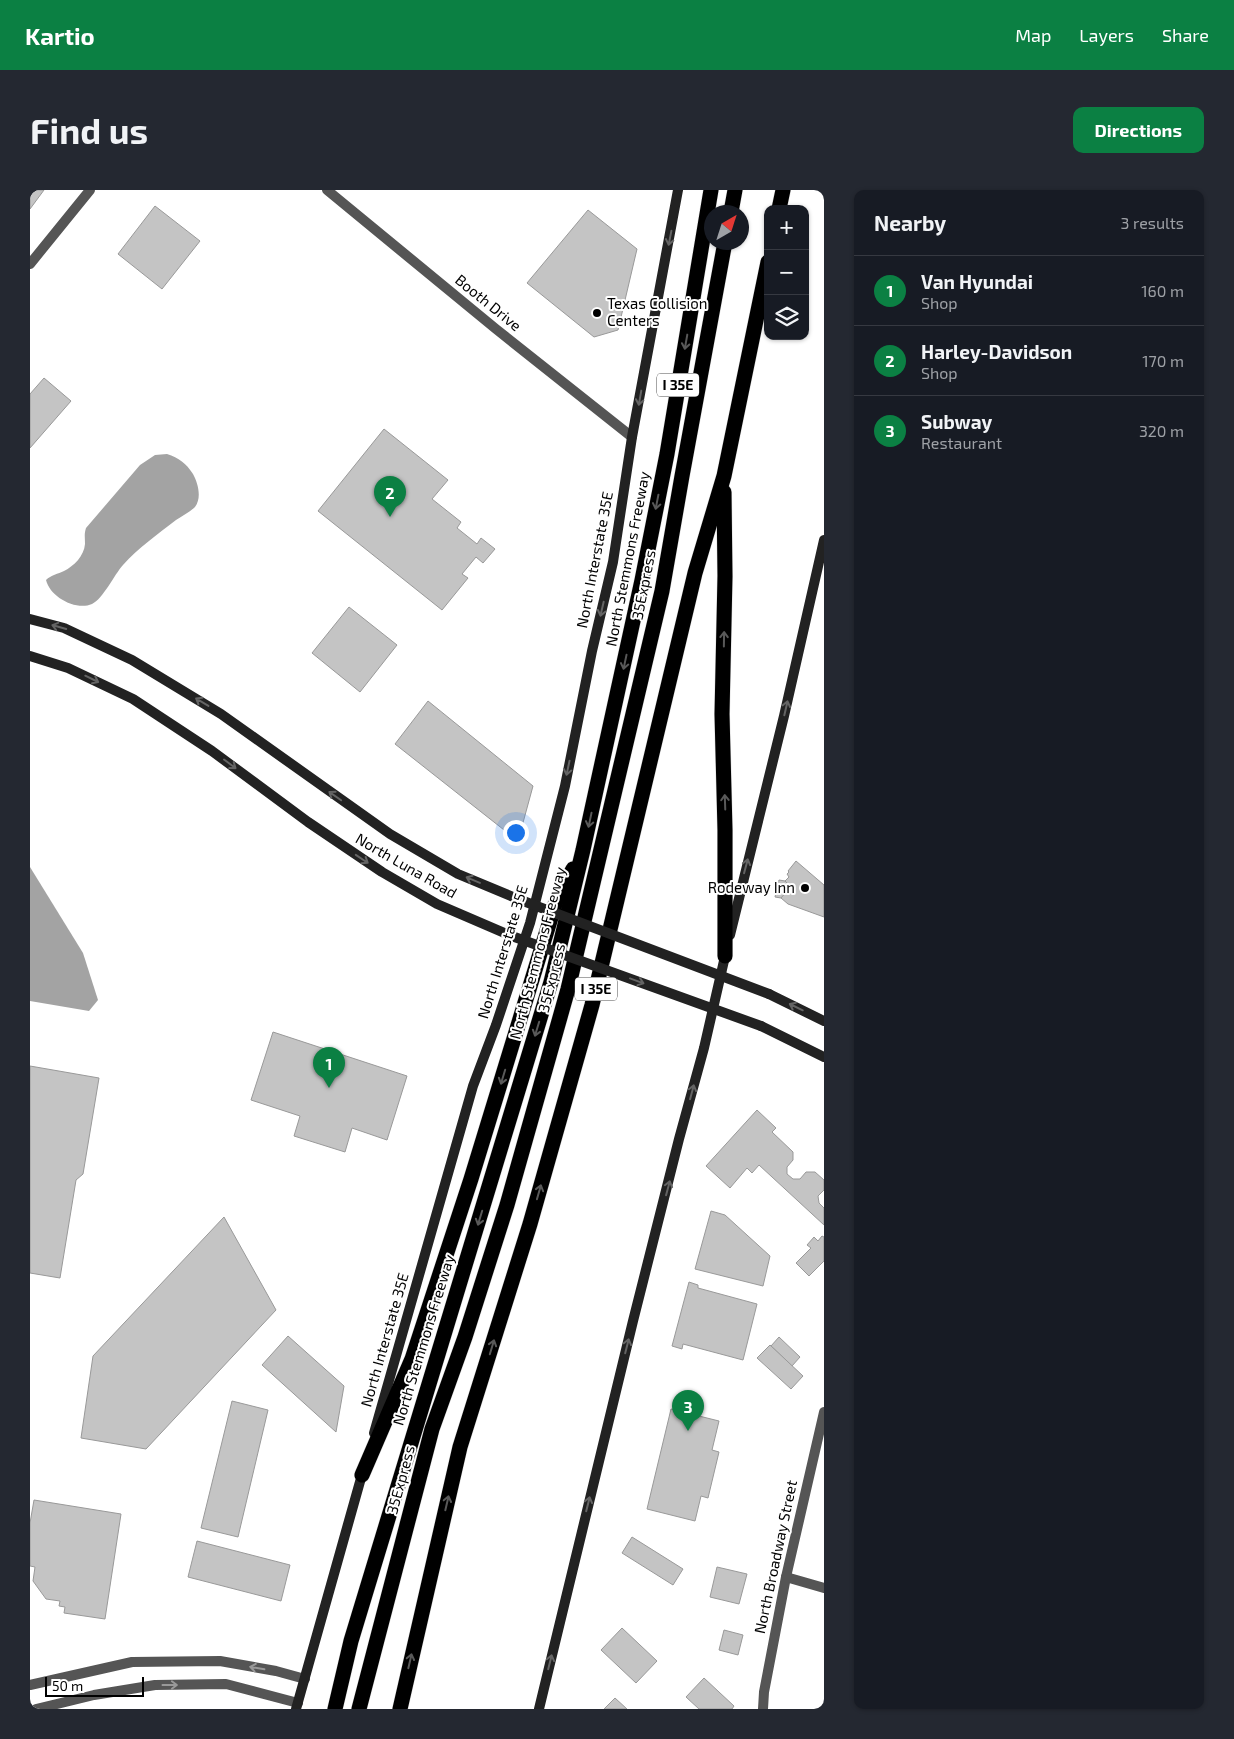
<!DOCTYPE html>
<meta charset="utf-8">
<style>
body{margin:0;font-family:"Exo 2",sans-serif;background:#242831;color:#f1f3f6}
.controls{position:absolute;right:15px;top:15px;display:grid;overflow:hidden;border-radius:10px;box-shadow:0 1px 4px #0004}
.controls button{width:45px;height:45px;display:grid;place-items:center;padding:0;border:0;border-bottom:1px solid #363941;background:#171b24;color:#f1f3f6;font:25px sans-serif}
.compass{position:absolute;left:674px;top:15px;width:45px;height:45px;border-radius:50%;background:#171b24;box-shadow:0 1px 4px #0004;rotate:39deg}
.scale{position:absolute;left:15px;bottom:12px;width:99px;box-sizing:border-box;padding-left:5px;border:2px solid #000;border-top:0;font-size:14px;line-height:18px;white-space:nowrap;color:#000;-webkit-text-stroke:4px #fff;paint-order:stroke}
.you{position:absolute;left:485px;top:642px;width:18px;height:18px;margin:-12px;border:4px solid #fff;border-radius:50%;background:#1a73e8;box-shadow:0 0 0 8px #1a73e833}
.badge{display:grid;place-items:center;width:32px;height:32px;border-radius:50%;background:#0b8043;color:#fff;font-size:16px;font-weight:700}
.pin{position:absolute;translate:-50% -41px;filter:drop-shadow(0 1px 2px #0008)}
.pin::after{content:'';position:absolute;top:26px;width:18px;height:15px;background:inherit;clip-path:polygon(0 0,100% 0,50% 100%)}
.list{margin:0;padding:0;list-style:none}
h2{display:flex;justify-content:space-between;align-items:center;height:65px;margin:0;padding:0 20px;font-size:21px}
h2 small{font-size:16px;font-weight:400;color:#9ea1a6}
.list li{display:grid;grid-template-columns:32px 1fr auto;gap:15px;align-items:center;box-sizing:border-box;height:70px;padding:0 20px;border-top:1px solid #363941}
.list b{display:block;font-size:19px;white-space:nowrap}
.list p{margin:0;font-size:16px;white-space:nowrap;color:#9ea1a6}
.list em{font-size:16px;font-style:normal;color:#9ea1a6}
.icon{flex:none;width:28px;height:28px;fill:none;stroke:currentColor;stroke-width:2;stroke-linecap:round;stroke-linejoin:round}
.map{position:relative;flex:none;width:794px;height:1519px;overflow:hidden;border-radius:10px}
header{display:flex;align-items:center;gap:30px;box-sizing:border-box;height:70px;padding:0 25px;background:#0b8043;color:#fff}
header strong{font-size:24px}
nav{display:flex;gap:28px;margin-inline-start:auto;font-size:18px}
.intro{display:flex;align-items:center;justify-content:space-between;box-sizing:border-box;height:120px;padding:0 30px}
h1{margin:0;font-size:35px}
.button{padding:12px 22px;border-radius:10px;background:#0b8043;color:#fff;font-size:18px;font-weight:700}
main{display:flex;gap:30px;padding:0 30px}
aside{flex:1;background:#171b24;border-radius:10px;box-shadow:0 1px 4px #0004}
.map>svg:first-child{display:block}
.water{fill:#a3a3a3}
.building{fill:#c4c4c4;stroke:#999}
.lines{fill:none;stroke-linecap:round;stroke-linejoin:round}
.motorway-casing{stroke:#dbdbdb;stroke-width:16}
.minor{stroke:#555;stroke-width:10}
.tertiary{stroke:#555;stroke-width:10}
.secondary{stroke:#222;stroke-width:10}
.motorway{stroke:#000;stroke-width:15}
.secondary-bridge{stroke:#222;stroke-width:10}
.oneway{stroke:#646464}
.oneway2{stroke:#595959}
.oneway3{stroke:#999}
.poi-dot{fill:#000;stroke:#fff;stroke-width:2}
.labels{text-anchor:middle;stroke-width:4;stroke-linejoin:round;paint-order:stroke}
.shield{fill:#fff;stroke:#4c4c4c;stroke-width:1}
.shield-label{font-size:14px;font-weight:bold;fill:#000}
.street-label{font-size:15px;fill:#000;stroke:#fff}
.poi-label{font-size:15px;fill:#000;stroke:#fff;text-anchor:start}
</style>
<header>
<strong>Kartio</strong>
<nav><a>Map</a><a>Layers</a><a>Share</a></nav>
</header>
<div class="intro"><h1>Find us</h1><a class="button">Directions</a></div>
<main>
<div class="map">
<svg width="794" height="1519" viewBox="0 0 794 1519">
<rect width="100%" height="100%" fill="#fff"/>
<g class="water">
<path d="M137,264C149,268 156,273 163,284C168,293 172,308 165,317C160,322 152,326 146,330C128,344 108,358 93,375C84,385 73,409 62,414C46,421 20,407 16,390C21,385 28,384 34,381C44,376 54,366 55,354C55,348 54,344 56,338L110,275L125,265Z"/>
<polygon points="0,677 53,763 68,810 59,821 0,811"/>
</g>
<g class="building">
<polygon points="0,0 14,0 0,19"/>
<polygon points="125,16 170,51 132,99 88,64"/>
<polygon points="558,20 607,59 588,140 564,147 497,93"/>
<polygon points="14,188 41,211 0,258 0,204"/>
<polygon points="354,239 418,290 402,309 431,332 427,338 447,354 451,348 465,359 453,373 446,367 432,384 438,388 412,420 288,321"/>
<polygon points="319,417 367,455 330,502 282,463"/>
<polygon points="398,511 503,596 488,651 365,554"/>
<polygon points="766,671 794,695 794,727 758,714 751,708 756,702 754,701 759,695 755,691 759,687 757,684 759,682 758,681"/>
<polygon points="749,690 755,691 759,695 754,701 756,702 751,708 745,707"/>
<polygon points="243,842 377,886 357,950 322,938 315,962 264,946 270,926 221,910"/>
<polygon points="0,876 69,888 53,984 46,990 30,1088 0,1083"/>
<polygon points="727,920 746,938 742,942 763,962 763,970 757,977 757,984 763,989 770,989 776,982 785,982 794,990 794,1000 788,1006 789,1013 794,1018 794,1035 729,975 722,983 717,978 700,998 676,976"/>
<polygon points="681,1021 695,1025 740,1066 733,1096 665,1079"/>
<polygon points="194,1027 246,1120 116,1259 51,1248 63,1166"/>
<polygon points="792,1046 794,1047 794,1071 779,1086 766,1073 781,1058 777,1055 784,1047 788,1051"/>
<polygon points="659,1092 668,1095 668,1098 727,1114 713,1170 653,1154 652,1159 642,1156"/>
<polygon points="258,1146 314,1196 306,1242 232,1175"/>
<polygon points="749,1147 770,1167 762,1176 741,1156"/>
<polygon points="740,1155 773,1186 761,1199 727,1168"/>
<polygon points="202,1211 238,1220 208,1347 171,1338"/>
<polygon points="641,1219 689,1231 682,1260 689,1262 678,1308 671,1306 665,1331 617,1319"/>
<polygon points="4,1310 91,1324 75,1429 34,1423 35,1417 29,1416 30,1411 16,1409 3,1391 5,1377 0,1376 0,1333"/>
<polygon points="602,1347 653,1379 643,1395 592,1363"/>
<polygon points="167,1351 260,1375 251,1411 158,1387"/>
<polygon points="687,1377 717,1384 709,1414 680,1407"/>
<polygon points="592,1438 627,1471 606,1493 571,1460"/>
<polygon points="694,1440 713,1445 708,1465 689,1460"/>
<polygon points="674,1488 704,1516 702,1519 669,1519 656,1507"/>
<polygon points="585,1508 597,1519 574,1519"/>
</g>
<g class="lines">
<defs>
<g id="motorway">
<polyline points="749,19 753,0"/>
<polyline points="701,22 705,0"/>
<polyline points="694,302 695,386 692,524 695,640 695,766"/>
<polyline points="332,1285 382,1169 441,989 527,708 543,679"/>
<polyline points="305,1519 321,1451 521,792 553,660 612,390 637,264 681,0"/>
<polyline points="329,1519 402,1239 435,1147 477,1015 538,799 632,401 652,286 695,52"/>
<polyline points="370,1519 430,1257 500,1034 562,815 665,383 694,286 738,72"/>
</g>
</defs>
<use href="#motorway" class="motorway-casing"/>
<g class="minor">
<polyline points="297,0 466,139 602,247"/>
<polyline points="0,74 60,0"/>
<polyline points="756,1387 794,1398"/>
<polyline points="0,1495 102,1472 190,1471 246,1481 275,1489"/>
<polyline points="6,1519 64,1505 125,1495 196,1494 268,1513"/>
</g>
<polyline class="tertiary" points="733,1519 734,1502 756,1387 794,1222"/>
<g class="secondary">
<polyline points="0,429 34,438 102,470 191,524 360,644 428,684 488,709"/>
<polyline points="0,466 38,478 103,509 182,561 278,632 352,682 407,714 479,745"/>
<polyline points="700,745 754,526 794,350"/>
<polyline points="739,804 794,831"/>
<polyline points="731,836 794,867"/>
<polyline points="344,1243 443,896 466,835 500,733 535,596 562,461 583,372 602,247 648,0"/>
<polyline points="266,1519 333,1281"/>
<polyline points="509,1519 603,1131 649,949 674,858 696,762"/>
</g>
<use href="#motorway" class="motorway"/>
<g class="secondary-bridge">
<polyline points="488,709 739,804"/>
<polyline points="479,745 731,836"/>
</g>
</g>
<defs><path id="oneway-shaft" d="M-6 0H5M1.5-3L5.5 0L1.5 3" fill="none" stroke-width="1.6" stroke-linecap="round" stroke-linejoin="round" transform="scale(1.25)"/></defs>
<g class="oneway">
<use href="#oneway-shaft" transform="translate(640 48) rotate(101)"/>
<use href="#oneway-shaft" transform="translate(610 208) rotate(100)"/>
<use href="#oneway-shaft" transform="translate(572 419) rotate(103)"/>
<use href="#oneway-shaft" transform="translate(29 437) rotate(-164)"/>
<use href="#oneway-shaft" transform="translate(62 489) rotate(26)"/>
<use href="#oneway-shaft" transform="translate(172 512) rotate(-149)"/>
<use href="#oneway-shaft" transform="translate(756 518) rotate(-77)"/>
<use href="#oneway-shaft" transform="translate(200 574) rotate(37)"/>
<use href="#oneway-shaft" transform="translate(538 578) rotate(102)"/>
<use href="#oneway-shaft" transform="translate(305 606) rotate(-145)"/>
<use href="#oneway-shaft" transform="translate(332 669) rotate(34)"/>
<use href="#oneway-shaft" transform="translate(716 676) rotate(-75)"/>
<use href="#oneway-shaft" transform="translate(443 690) rotate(-157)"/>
<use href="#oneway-shaft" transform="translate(607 791) rotate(20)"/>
<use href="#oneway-shaft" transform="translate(766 817) rotate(-154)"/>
<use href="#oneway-shaft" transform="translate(662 902) rotate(-75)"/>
<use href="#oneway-shaft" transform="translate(638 998) rotate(-75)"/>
<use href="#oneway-shaft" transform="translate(597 1156) rotate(-76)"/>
<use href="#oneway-shaft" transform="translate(558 1314) rotate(-76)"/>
<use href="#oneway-shaft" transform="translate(520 1472) rotate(-76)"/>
</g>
<g class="oneway2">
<use href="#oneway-shaft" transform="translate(656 152) rotate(100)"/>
<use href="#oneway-shaft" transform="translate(627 312) rotate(101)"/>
<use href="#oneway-shaft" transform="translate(694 449) rotate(-89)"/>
<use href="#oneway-shaft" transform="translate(595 472) rotate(102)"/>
<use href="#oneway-shaft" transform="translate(695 612) rotate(-92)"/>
<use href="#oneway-shaft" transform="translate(560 630) rotate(102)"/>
<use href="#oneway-shaft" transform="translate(507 839) rotate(107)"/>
<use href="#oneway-shaft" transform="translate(473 887) rotate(107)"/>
<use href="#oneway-shaft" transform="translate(509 1002) rotate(-74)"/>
<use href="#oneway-shaft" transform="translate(450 1028) rotate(107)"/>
<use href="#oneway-shaft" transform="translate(462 1157) rotate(-73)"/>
<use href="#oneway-shaft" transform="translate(417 1313) rotate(-77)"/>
<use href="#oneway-shaft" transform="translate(380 1471) rotate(-77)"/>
</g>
<g class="oneway3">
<use href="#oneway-shaft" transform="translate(227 1478) rotate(-170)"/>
<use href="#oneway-shaft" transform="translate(140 1495)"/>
</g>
<g class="poi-dot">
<circle cx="567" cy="123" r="5"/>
<circle cx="775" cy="698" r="5"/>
</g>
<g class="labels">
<g class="shield">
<rect x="627" y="183.5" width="42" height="23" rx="4"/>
<rect x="545" y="787.5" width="42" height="23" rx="4"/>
</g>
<g class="shield-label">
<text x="648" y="200">I 35E</text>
<text x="566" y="804">I 35E</text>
</g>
<g class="street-label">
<text transform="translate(458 113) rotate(39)" y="5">Booth Drive</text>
<text transform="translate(598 369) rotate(-79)" y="5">North Stemmons Freeway</text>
<text transform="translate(565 370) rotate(-79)" y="5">North Interstate 35E</text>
<text transform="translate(614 395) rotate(-79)" y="5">35Express</text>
<text transform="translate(376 676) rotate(30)" y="5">North Luna Road</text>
<text transform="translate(473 762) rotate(-73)" y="5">North Interstate 35E</text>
<text transform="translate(508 763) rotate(-75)" y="5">North Stemmons Freeway</text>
<text transform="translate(522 788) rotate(-76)" y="5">35Express</text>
<text transform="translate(355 1150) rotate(-74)" y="5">North Interstate 35E</text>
<text transform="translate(394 1150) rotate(-73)" y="5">North Stemmons Freeway</text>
<text transform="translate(371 1290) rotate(-75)" y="5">35Express</text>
<text transform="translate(746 1367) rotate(-78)" y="5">North Broadway Street</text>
</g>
<g class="poi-label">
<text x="577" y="119">Texas Collision<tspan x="577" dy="17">Centers</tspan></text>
<text x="765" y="703" text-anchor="end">Rodeway Inn</text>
</g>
</g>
</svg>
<div class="controls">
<button>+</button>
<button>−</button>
<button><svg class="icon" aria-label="layers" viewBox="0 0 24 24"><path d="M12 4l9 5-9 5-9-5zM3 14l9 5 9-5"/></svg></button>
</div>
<svg class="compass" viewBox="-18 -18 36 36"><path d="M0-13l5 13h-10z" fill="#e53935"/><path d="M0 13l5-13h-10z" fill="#9ea1a6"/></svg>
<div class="scale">50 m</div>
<div class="you"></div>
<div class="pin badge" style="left:299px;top:898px">1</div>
<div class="pin badge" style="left:360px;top:327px">2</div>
<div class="pin badge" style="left:658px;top:1241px">3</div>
</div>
<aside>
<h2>Nearby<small>3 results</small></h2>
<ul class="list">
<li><span class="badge">1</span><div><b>Van Hyundai</b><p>Shop</p></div><em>160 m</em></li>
<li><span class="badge">2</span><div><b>Harley-Davidson</b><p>Shop</p></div><em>170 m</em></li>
<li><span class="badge">3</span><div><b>Subway</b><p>Restaurant</p></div><em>320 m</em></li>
</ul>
</aside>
</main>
